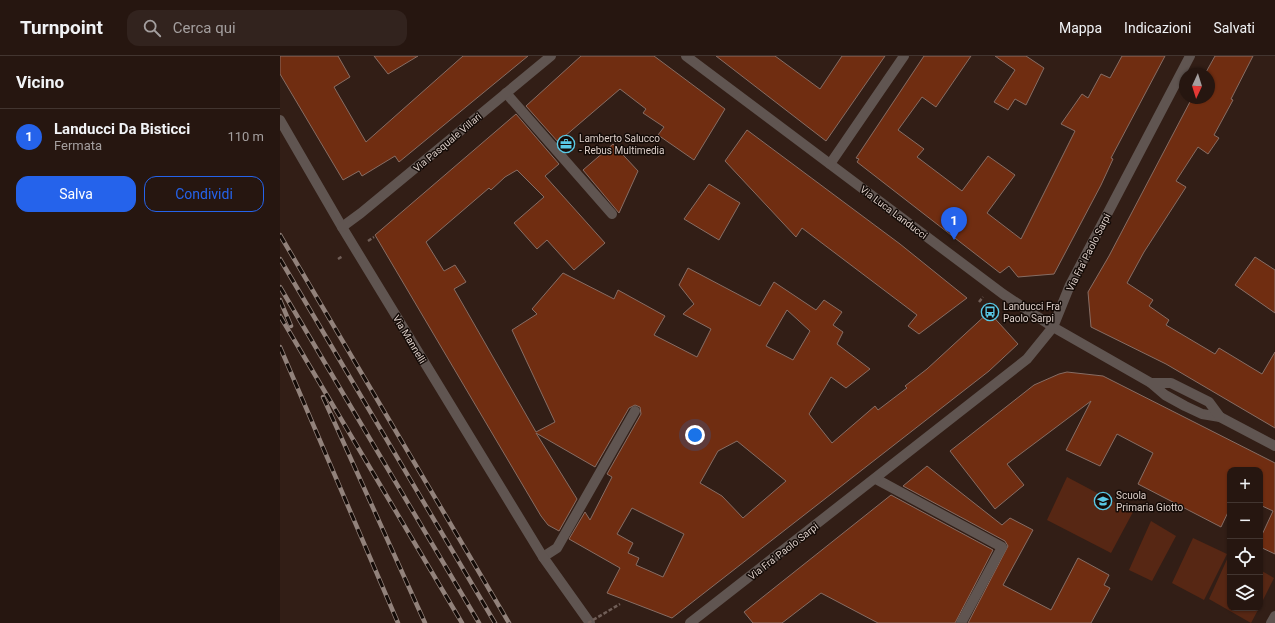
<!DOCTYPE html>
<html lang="it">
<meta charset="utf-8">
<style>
body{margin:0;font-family:Roboto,sans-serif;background:#32231e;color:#f1f3f6}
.controls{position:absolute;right:12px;bottom:12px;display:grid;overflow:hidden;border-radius:8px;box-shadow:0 1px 3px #0004}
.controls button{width:36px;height:36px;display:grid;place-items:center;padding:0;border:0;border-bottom:1px solid #423530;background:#261610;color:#f1f3f6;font:20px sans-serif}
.compass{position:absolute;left:899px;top:12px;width:36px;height:36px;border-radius:50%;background:#261610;box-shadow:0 1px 3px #0004;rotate:184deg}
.you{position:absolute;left:415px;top:379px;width:14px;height:14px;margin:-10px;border:3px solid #fff;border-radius:50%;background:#1a73e8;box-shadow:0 0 0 6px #1a73e833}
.badge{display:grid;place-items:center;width:26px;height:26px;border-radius:50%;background:#2563eb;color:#fff;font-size:13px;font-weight:700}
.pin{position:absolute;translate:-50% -33px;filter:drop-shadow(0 1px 2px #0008)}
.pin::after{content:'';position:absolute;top:21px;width:14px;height:12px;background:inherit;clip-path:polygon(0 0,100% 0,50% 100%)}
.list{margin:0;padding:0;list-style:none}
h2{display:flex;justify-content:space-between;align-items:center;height:52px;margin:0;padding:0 16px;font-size:17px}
h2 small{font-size:13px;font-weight:400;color:#a49f9f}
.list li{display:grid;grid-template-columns:26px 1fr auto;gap:12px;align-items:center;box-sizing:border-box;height:56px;padding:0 16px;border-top:1px solid #423530}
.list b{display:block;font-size:15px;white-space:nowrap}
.list p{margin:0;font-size:13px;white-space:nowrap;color:#a49f9f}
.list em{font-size:13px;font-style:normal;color:#a49f9f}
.actions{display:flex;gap:8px;padding:12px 16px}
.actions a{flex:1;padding:9px 0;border:1px solid #2563eb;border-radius:12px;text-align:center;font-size:14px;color:#2563eb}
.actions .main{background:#2563eb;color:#fff}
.icon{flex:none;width:22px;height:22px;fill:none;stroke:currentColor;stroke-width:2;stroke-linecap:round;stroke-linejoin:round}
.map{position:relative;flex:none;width:995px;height:567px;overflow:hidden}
header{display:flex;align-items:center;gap:24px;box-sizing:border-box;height:56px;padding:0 20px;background:#261610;border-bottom:1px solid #423530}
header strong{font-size:19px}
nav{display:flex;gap:22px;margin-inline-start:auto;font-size:14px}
.search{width:280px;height:36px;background:#32231e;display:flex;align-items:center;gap:10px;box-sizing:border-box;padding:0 14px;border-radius:12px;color:#a49f9f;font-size:15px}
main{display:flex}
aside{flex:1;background:#261610}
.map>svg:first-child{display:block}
.green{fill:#572714}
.building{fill:#702d11;stroke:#876d64;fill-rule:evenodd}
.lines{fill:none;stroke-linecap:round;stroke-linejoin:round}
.path{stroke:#705e57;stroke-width:2.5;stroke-dasharray:4 2;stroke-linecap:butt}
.lane{stroke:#605551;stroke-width:10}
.street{stroke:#605551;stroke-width:10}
.rail-casing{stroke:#92827b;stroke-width:4.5}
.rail{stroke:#140b07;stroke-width:3;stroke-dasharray:9;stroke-linecap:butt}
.path-bridge{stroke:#705e57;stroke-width:2.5;stroke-dasharray:4 2;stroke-linecap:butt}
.labels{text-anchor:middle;stroke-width:3;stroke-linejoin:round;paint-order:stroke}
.poi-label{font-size:10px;fill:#ddcfc9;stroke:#140b07;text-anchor:start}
.street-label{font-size:10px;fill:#ddcfc9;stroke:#140b07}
</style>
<header>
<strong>Turnpoint</strong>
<div class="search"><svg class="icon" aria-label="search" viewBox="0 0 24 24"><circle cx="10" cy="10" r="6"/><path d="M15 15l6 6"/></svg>Cerca qui</div>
<nav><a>Mappa</a><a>Indicazioni</a><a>Salvati</a></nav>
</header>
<main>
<aside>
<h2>Vicino<small></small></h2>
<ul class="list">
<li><span class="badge">1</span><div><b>Landucci Da Bisticci</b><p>Fermata</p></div><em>110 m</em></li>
</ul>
<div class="actions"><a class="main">Salva</a><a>Condividi</a></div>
</aside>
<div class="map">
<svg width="995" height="567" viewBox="0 0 995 567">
<rect width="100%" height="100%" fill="#321e16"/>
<g class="green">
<polygon points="787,421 853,456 831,497 767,464"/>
<polygon points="871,465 896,480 872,525 849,514"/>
<polygon points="913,482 947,498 924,544 892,527"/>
<polygon points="949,499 950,552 979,552 971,567 929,543"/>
<polygon points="980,514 994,522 980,550"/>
</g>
<g class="building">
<polygon points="0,0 58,0 70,21 54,31 86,86 183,0 248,0 119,106 115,100 82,120 79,115 63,124 0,18"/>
<polygon points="94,0 138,0 108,18"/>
<polygon points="301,0 374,0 445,53 414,104 378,79 384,71 363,57 366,53 340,33 278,86 246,50"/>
<polygon points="436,0 495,0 540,33 562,0 605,0 546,85"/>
<polygon points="644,0 691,0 656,51 642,41 618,74 644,93 637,101 682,135 708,100 735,119 707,157 741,183 795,75 781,68 802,38 808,42 821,18 830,22 842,0 885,0 831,102 833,103 821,129 774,218 738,221 729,210 720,217 577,106 579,103 576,102"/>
<polygon points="715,0 746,0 764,12 746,49 735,43 728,54 714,46 735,14"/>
<polygon points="935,0 973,0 951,43 953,44 934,79 939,82 928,98 918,91 896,125 906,131 864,196 847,227 873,244 869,250 889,264 886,269 935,298 939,292 982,318 995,296 995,372 886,308 811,271 808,236 829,200 912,42 929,42 929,18 925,18"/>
<path d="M236,58L279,108L265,120L325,187L294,214L267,184L257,193L234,167L264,141L237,114L225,121L211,134L209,132L146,186L164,215L175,209L186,226L174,233L256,376L275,366L232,274L257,258L252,253L283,217L334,243L338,234L385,260L374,279L417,301L431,273L403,258L414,248L399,229L408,212L480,250L494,226L536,254L544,244L562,256L553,269L563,276L557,288L590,313L566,332L551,321L529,358L552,387L595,350L598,354L627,332L625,330L647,313L709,256L738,288L709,315L392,562L327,537L340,512L289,483L305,456L310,464L332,421L327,418L361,358L360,351L355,349L349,352L315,411L256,377L297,443L279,475L268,469L261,460L95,179ZM507,254L530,275L513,304L486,290ZM457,385L506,425L463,462L442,440L420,427L438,395ZM352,452L404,478L383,521L356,509L359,502L348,497L353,487L337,478Z"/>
<polygon points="467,74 620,188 687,242 639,278 628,270 637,259 522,172 516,181 445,105"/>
<polygon points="333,88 358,115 339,157 303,114"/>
<polygon points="429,128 460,147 439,184 404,163"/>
<polygon points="975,201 995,214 995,257 955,229"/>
<polygon points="787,316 823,320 995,407 995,498 980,491 980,483 993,455 980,449 980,414 950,414 950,452 941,471 858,428 873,397 837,378 820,410 786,394 811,345 727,408 744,429 715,453 670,395 754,329 779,318"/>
<polygon points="647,410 722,469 730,462 753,474 723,529 771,554 798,502 829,519 824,529 830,532 811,567 688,567 728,490 725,485 623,430"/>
<polygon points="611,439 713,494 675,567 598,567 541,537 502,567 473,567 464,556"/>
</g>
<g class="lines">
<g class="path">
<polyline points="88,185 94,181"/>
<polyline points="58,203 63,200"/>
<polyline points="699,246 703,241"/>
</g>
<g class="lane">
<polyline points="226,37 332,158"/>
<polyline points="263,501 277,492 355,355"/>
</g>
<g class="street">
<polyline points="406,0 723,238 773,271 871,327 885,339 905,350 922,358 940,361 995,390"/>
<polyline points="0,64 62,171 263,501 310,567"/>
<polyline points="550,108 624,0"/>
<polyline points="62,171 81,157 271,0"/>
<polyline points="871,327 891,327 929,346 940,361"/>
<polyline points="596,423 722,491 681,567"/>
<polyline points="410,567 747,303 773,271 790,229 910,0"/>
<polyline points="991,567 995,560"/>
</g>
<defs>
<g id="rail">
<polyline points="0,179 229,567"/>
<polyline points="0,203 215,567"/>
<polyline points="0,231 199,567"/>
<polyline points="0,244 11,270"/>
<polyline points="0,260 182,567"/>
<polyline points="0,291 118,567"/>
<polyline points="43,341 145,567"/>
</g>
</defs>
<use href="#rail" class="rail-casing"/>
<use href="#rail" class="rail"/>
<polyline class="path-bridge" points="308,567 340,548"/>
</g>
<defs>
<symbol id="office-ring" viewBox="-11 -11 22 22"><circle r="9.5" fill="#140b07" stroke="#59c8e5" stroke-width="1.5"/><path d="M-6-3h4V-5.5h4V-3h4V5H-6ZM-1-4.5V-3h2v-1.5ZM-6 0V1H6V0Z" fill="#59c8e5"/></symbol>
<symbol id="bus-ring" viewBox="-11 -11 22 22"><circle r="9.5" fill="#140b07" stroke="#59c8e5" stroke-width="1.5"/><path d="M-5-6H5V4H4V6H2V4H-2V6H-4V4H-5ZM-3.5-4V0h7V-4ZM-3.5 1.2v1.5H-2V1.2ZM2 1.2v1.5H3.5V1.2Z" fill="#59c8e5"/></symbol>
<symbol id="school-ring" viewBox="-11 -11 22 22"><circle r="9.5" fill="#140b07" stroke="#59c8e5" stroke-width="1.5"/><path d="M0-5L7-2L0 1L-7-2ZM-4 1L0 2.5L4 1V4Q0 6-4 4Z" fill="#59c8e5"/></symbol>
</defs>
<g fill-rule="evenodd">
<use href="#office-ring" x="276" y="78" width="20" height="20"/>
<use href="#bus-ring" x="700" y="246" width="20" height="20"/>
<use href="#school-ring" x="813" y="435" width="20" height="20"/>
</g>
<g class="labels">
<g class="poi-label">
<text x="299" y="86">Lamberto Salucco<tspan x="299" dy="12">- Rebus Multimedia</tspan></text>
<text x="723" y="254">Landucci Fra'<tspan x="723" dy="12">Paolo Sarpi</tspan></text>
<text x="836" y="443">Scuola<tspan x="836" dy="12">Primaria Giotto</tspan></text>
</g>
<g class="street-label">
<text transform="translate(167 86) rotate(-40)" y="4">Via Pasquale Villari</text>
<text transform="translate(614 156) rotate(37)" y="4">Via Luca Landucci</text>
<text transform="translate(808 196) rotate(-63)" y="4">Via Fra' Paolo Sarpi</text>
<text transform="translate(130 283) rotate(59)" y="4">Via Mannelli</text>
<text transform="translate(503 495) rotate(-38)" y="4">Via Fra' Paolo Sarpi</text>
</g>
</g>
</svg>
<div class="controls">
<button>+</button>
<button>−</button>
<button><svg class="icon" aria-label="locate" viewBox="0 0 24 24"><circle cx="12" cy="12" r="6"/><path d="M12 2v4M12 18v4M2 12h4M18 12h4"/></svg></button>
<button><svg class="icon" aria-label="layers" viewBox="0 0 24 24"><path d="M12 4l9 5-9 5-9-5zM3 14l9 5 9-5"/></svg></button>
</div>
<svg class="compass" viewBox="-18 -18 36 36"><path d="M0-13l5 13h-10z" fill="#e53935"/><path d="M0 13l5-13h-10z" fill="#a49f9f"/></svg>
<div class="you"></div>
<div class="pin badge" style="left:674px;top:184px">1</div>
</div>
</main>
